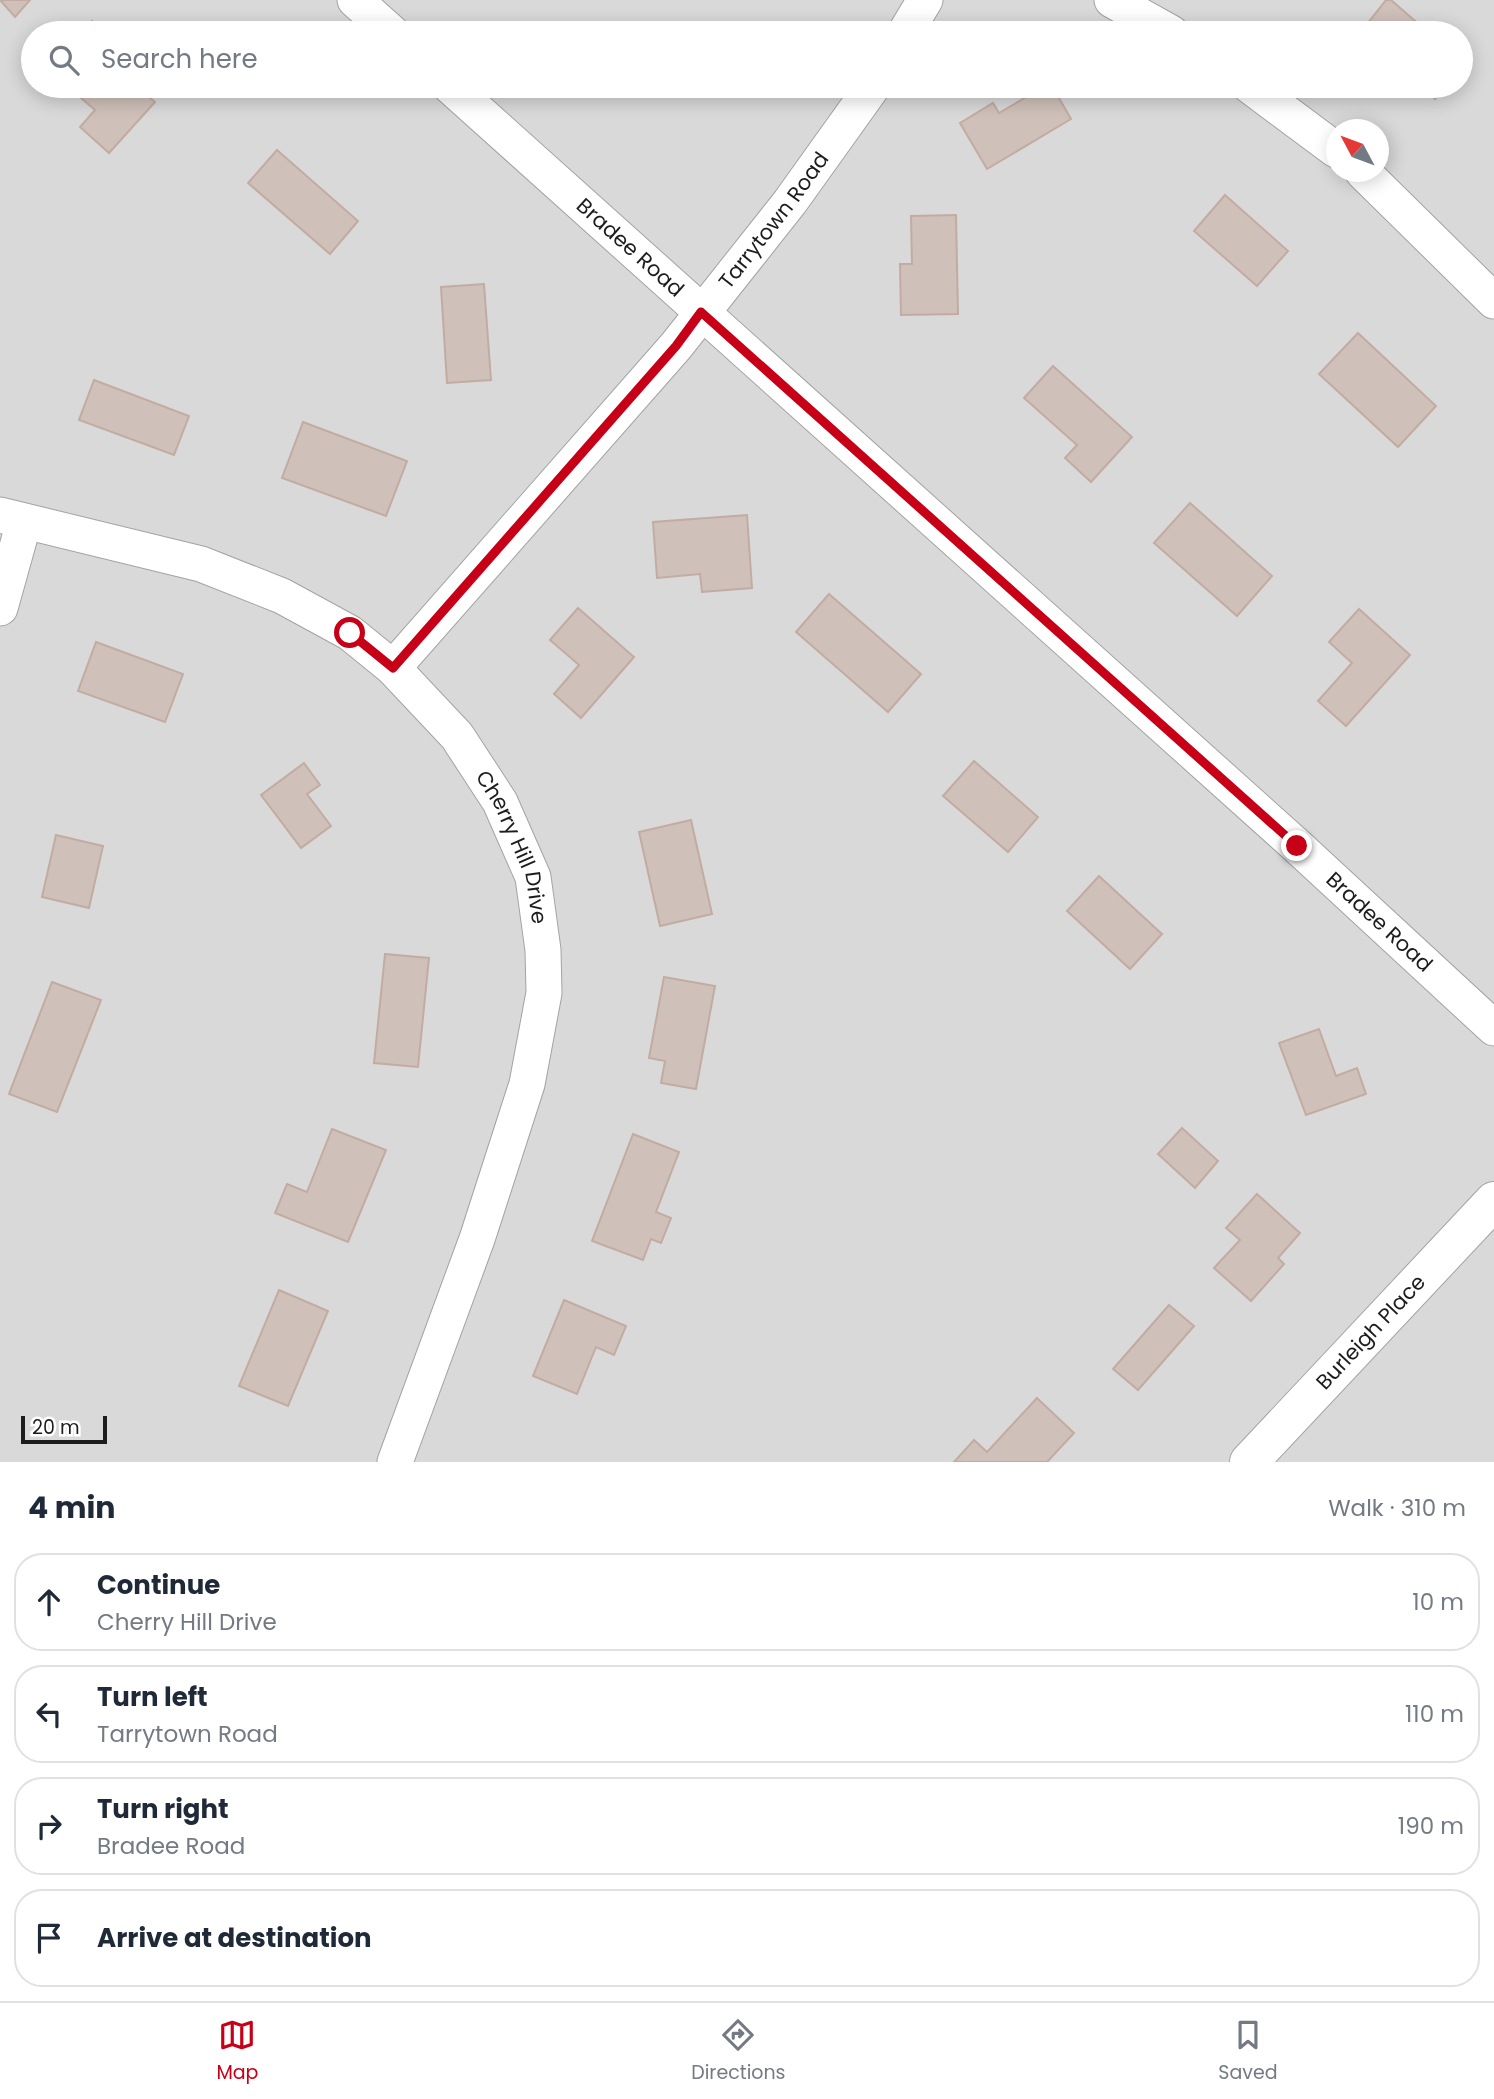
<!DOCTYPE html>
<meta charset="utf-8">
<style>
body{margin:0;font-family:Poppins,sans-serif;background:#f2f2f3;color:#1f2937}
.compass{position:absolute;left:1326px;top:119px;width:63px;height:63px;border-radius:50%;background:#fff;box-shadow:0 4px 18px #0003;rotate:311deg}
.scale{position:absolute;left:21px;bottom:18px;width:86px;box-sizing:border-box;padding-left:7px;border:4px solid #1c1c1c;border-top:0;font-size:19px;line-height:24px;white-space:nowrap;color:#1c1c1c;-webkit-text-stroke:5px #fff;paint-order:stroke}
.stop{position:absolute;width:21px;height:21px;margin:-16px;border:5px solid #c80017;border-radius:50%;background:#fff}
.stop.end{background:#c80017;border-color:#fff;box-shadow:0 2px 7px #0008}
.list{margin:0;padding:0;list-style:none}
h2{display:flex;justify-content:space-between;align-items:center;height:91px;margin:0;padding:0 28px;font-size:30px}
h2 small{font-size:23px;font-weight:400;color:#747a83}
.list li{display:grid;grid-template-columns:46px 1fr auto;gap:21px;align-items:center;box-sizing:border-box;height:98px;margin:0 14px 14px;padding:0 14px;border:2px solid #e0e1e3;border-radius:28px}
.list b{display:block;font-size:26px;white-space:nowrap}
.list p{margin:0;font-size:23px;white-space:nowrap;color:#747a83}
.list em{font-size:23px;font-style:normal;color:#747a83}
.icon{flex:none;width:38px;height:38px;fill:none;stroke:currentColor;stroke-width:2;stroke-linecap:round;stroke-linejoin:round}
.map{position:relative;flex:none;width:1494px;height:1462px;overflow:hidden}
.search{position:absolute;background:#fff;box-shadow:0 4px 18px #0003;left:21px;right:21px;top:21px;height:77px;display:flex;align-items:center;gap:18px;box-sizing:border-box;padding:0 24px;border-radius:38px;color:#747a83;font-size:26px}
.sheet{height:539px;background:#fff}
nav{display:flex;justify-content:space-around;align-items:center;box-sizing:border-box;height:98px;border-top:2px solid #e0e1e3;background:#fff;font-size:19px;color:#747a83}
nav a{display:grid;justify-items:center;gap:4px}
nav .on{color:#c80017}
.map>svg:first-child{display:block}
.residential{fill:#dad9d9;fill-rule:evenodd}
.building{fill:#cfc0b9;stroke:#c2aca1;stroke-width:2}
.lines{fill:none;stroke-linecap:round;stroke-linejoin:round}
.minor-casing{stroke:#a3a3a3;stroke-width:37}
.tertiary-casing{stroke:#a3a3a3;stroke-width:40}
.minor{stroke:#fff;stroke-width:35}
.tertiary{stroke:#fff;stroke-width:38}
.route{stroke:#c80017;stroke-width:9}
.labels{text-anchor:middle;stroke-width:5;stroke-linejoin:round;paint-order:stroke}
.street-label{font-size:21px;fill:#1c1c1c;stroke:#fff}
</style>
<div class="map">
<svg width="1494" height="1462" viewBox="0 0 1494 1462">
<rect width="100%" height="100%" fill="#efe8e0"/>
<path class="residential" d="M0,0H1494V1462H0ZM33,33H1461V86H33ZM1336,130H1378V172H1336Z"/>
<g class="building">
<polygon points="0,0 30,0 15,17"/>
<polygon points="1386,0 1391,0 1429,33 1360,33"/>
<polygon points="92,21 105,33 81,33"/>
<polygon points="67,86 136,86 155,102 109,153 80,127 95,110"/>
<polygon points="635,86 709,86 635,90"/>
<polygon points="1045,86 1052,86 1071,119 987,169 960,123 993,103 999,113"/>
<polygon points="1420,86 1446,86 1435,99"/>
<polygon points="277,150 358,221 330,254 248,183"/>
<polygon points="1225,195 1288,251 1257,286 1194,231"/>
<polygon points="956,215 958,314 901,315 900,264 912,264 911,216"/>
<polygon points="484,284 491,380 447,383 441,287"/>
<polygon points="1358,333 1436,406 1398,447 1319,374"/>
<polygon points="1053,366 1132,437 1091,482 1065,458 1077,445 1024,398"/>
<polygon points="94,380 189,416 174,455 79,420"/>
<polygon points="303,422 407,461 386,516 282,478"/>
<polygon points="1190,503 1272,576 1237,616 1154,543"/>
<polygon points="747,515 752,588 702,592 700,574 657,578 653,522"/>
<polygon points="829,594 921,674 888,712 796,632"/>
<polygon points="578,608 634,657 581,718 554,694 579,665 550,640"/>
<polygon points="1359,609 1410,655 1346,726 1318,701 1352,663 1329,642"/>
<polygon points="96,642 183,674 165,722 78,691"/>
<polygon points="974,761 1038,817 1008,852 943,796"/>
<polygon points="304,763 320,785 307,794 331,826 301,848 261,795"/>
<polygon points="691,820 712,914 660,926 639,832"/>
<polygon points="56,835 103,846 89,908 42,897"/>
<polygon points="1099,876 1162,934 1130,969 1067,911"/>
<polygon points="385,954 429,958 418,1067 374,1063"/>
<polygon points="664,977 715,986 696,1089 661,1083 665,1061 649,1058"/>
<polygon points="52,982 101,1000 57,1112 9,1094"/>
<polygon points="1319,1029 1336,1076 1357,1068 1366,1094 1306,1115 1279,1043"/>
<polygon points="1182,1128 1218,1161 1195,1188 1158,1154"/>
<polygon points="332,1129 386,1150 348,1242 275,1213 287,1184 307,1192"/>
<polygon points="633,1134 679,1152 656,1212 671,1218 661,1243 651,1239 643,1260 592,1241"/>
<polygon points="1257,1194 1300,1233 1278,1258 1284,1264 1251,1301 1214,1268 1240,1240 1226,1228"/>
<polygon points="279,1290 328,1311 288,1406 239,1386"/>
<polygon points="564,1300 626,1326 614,1355 596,1347 577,1394 533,1376"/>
<polygon points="1169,1305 1194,1326 1138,1390 1113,1369"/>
<polygon points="1037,1398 1074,1433 1047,1462 954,1462 974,1440 987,1452"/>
</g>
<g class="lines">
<defs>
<g id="minor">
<polyline points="355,0 392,33"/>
<polyline points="1112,0 1171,33"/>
<polyline points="905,33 925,0"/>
<path id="s1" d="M450,86L1297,846L1494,1028"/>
<polyline points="1250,86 1336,150"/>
<polyline points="1363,172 1494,301"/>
<path id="s2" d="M0,515L201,564L282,596L350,633L393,668L457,736L500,802L533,877L543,950L544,993L527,1084L477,1239L395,1462"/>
<polyline points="0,608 24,522"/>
<path id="s3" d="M393,668L676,346L790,202L873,86"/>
</g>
<g id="tertiary">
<path id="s4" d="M1249,1462L1494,1201"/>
</g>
</defs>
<use href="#minor" class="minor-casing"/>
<use href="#tertiary" class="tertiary-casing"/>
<use href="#minor" class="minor"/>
<use href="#tertiary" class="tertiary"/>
</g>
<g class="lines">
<polyline class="route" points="350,633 393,668 676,346 701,312 1297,846"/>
</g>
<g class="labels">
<g class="street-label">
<text dy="7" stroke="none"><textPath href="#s3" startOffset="588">Tarrytown Road</textPath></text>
<text dy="7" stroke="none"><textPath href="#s1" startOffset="242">Bradee Road</textPath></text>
<text dy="7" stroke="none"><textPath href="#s2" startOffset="646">Cherry Hill Drive</textPath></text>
<text dy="7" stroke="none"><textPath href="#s1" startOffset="1250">Bradee Road</textPath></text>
<text dy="7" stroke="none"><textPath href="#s4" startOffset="178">Burleigh Place</textPath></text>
</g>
</g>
</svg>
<svg class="compass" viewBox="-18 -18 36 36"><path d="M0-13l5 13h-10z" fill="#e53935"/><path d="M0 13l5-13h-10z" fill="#747a83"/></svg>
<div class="scale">20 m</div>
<div class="stop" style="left:350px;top:633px"></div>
<div class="stop end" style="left:1297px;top:846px"></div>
<div class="search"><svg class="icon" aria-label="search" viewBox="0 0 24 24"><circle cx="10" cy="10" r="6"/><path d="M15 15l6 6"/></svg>Search here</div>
</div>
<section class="sheet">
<h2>4 min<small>Walk · 310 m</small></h2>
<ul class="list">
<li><svg class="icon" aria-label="ahead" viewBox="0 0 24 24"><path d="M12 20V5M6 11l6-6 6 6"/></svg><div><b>Continue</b><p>Cherry Hill Drive</p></div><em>10 m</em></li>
<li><svg class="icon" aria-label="left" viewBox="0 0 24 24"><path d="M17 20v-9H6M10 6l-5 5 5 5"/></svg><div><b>Turn left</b><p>Tarrytown Road</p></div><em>110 m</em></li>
<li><svg class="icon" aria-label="right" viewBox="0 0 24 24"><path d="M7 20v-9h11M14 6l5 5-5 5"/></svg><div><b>Turn right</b><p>Bradee Road</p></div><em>190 m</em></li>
<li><svg class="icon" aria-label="arrive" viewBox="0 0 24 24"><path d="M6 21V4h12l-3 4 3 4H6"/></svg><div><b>Arrive at destination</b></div></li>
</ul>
</section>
<nav>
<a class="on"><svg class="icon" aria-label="map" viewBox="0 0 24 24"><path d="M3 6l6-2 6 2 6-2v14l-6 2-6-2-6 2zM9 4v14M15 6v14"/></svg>Map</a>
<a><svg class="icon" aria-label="directions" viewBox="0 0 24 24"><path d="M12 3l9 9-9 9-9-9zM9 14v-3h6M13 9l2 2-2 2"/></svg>Directions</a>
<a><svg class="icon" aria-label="saved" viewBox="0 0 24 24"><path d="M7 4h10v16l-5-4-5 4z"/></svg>Saved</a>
</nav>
